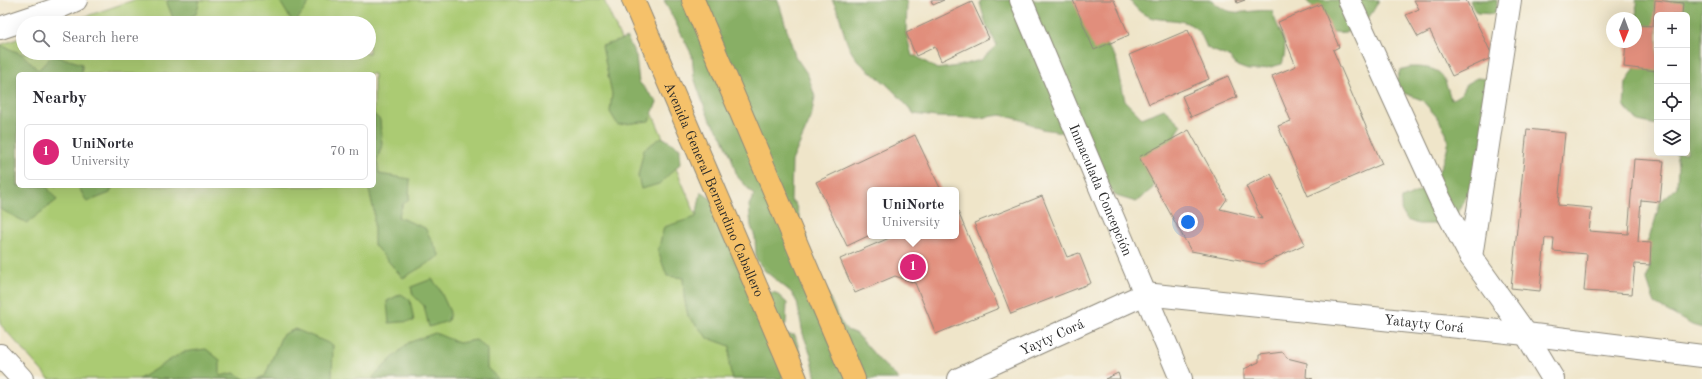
<!DOCTYPE html>
<meta charset="utf-8">
<style>
body{margin:0;font-family:"Old Standard TT",serif;background:#f2f2f3;color:#2b2b33}
.controls{position:absolute;right:12px;top:12px;display:grid;overflow:hidden;border-radius:6px;box-shadow:0 4px 16px #0002}
.controls button{width:36px;height:36px;display:grid;place-items:center;padding:0;border:0;border-bottom:1px solid #e1e1e2;background:#fff;color:#2b2b33;font:20px sans-serif}
.compass{position:absolute;left:1606px;top:12px;width:36px;height:36px;border-radius:50%;background:#fff;box-shadow:0 4px 16px #0002;rotate:181deg}
.you{position:absolute;left:1188px;top:222px;width:14px;height:14px;margin:-10px;border:3px solid #fff;border-radius:50%;background:#1a73e8;box-shadow:0 0 0 6px #1a73e833}
.badge{display:grid;place-items:center;width:26px;height:26px;border-radius:50%;background:#db2777;color:#fff;font-size:13px;font-weight:700}
.pin{position:absolute;translate:-50% -50%;border:2px solid #fff;box-shadow:0 1px 4px #0006}
.popup{position:absolute;left:867px;top:187px;width:92px;height:52px;box-sizing:border-box;display:grid;place-content:center;border-radius:6px;background:#fff;filter:drop-shadow(0 1px 3px #0005);font-size:13px;white-space:nowrap;color:#7c7c81}
.popup b{font-size:15px;color:#2b2b33}
.popup::after{content:'';position:absolute;left:50%;top:100%;margin-left:-8px;border:8px solid transparent;border-top-color:#fff}
.list{margin:0;padding:0;list-style:none}
h2{display:flex;justify-content:space-between;align-items:center;height:52px;margin:0;padding:0 16px;font-size:17px}
h2 small{font-size:13px;font-weight:400;color:#7c7c81}
.list li{display:grid;grid-template-columns:26px 1fr auto;gap:12px;align-items:center;box-sizing:border-box;height:56px;margin:0 8px 8px;padding:0 8px;border:1px solid #e1e1e2;border-radius:6px}
.list b{display:block;font-size:15px;white-space:nowrap}
.list p{margin:0;font-size:13px;white-space:nowrap;color:#7c7c81}
.list em{font-size:13px;font-style:normal;color:#7c7c81}
.icon{flex:none;width:22px;height:22px;fill:none;stroke:currentColor;stroke-width:2;stroke-linecap:round;stroke-linejoin:round}
.map{position:relative;flex:none;width:1702px;height:379px;overflow:hidden}
.search{position:absolute;background:#fff;box-shadow:0 4px 16px #0002;left:16px;top:16px;width:360px;height:44px;display:flex;align-items:center;gap:10px;box-sizing:border-box;padding:0 14px;border-radius:22px;color:#7c7c81;font-size:15px}
.panel{position:absolute;background:#fff;box-shadow:0 4px 16px #0002;left:16px;top:72px;width:360px;height:116px;border-radius:6px}
.map>svg:first-child{display:block}
.green{fill:#abcb73;stroke:#6b7b4f;fill-rule:evenodd}
.forest{fill:#88af65;stroke:#5a6d48}
.building{fill:#e18e7b}
.lines{fill:none;stroke-linecap:round;stroke-linejoin:round}
.minor-casing{stroke:#8d887a;stroke-width:24}
.tertiary-casing{stroke:#8d887a;stroke-width:24}
.primary-casing{stroke:#8d887a;stroke-width:24}
.minor{stroke:#fff;stroke-width:22}
.tertiary{stroke:#fff;stroke-width:22}
.primary{stroke:#f5c16b;stroke-width:22}
.labels{text-anchor:middle;stroke-width:3;stroke-linejoin:round;paint-order:stroke}
.street-label{font-size:14px;fill:#2b2b2b;stroke:#f7f3e8}
</style>
<div class="map">
<svg width="1702" height="379" viewBox="0 0 1702 379">
<rect width="100%" height="100%" fill="#f7f3e8"/>
<filter id="ink" filterUnits="userSpaceOnUse"><feTurbulence type="fractalNoise" baseFrequency=".025" numOctaves="2"/><feDisplacementMap in="SourceGraphic" scale="8" xChannelSelector="R" yChannelSelector="G"/><feConvolveMatrix kernelMatrix="1 2 1 2 8 2 1 2 1" color-interpolation-filters="sRGB"/></filter>
<filter id="wash" filterUnits="userSpaceOnUse"><feTurbulence type="fractalNoise" baseFrequency=".012" numOctaves="4" result="noise"/><feDisplacementMap in="SourceGraphic" scale="16" xChannelSelector="R" yChannelSelector="G"/><feGaussianBlur stdDeviation="0.9" result="paint"/><feColorMatrix in="noise" values="0 0 0 0 0 0 0 0 0 0 0 0 0 0 0 0 0 1.4 0 .05"/><feComposite in="paint" operator="in"/></filter>
<g filter="url(#wash)">
<rect width="100%" height="100%" fill="#efe5c9"/>
<path class="green" d="M134,0H604L766,379H49L0,324V45L23,37V53H369V23H66ZM18,74H374V186H18Z"/>
<g class="forest">
<polygon points="168,0 200,0 196,14 180,23 175,23 167,3"/>
<polygon points="279,0 311,0 295,23 293,23"/>
<polygon points="664,0 778,0 795,56 808,75 815,97 811,118 792,161 791,201 795,203 806,236 807,246 840,321 847,330 857,334 880,361 899,379 816,379 811,355 803,334 797,302 791,292 765,271 756,259 755,237 751,226 749,205 754,195 737,176 731,156 722,136 709,118 701,98 694,77 692,55"/>
<path d="M832,0H905L907,3L906,33L912,56H916L937,69L958,66L981,60L997,45L986,25L980,3L981,0H1083L1102,39L1116,58L1125,101L1142,118L1164,109L1181,125L1171,146L1158,167L1153,188L1136,202L1116,196L1103,178L1082,140L1062,132L1041,129L1022,120L1001,115L979,118L936,117L914,114C905,103 895,92 885,83C873,73 859,65 851,51C842,35 842,15 832,0Z"/>
<path d="M1130,0H1212C1232,21 1248,8 1272,11C1279,34 1290,40 1282,64L1259,70H1248L1237,66L1229,57L1207,48C1204,41 1201,32 1194,27C1174,12 1148,30 1130,0Z"/>
<path d="M1306,0H1379C1366,26 1354,38 1324,30L1315,10Z"/>
<polygon points="1470,0 1497,0 1497,11 1493,14 1477,13 1473,8"/>
<polygon points="1636,0 1702,0 1702,328 1692,325 1655,304 1647,280 1650,265 1646,245 1654,224 1660,202 1677,187 1678,165 1676,153 1687,153 1687,15 1657,15 1657,125 1638,121 1624,106 1626,83 1637,64 1642,43 1637,20"/>
<polygon points="627,38 636,56 639,82 657,102 649,121 618,125 610,112 612,94 602,46"/>
<polygon points="0,45 22,54 38,70 53,55 82,64 82,74 18,74 18,186 46,186 57,200 27,223 0,209"/>
<path d="M1410,67C1422,67 1439,67 1444,79C1447,85 1449,93 1451,100L1461,94L1466,84L1477,78L1488,79L1484,161L1459,211L1452,219L1442,223L1431,224H1418L1407,220L1401,210L1402,199L1433,185L1446,154L1448,144L1446,132L1436,116L1422,100L1401,92L1396,82L1400,70Z"/>
<polygon points="374,114 380,120 382,145 377,160 379,174 410,179 409,199 403,204 398,217 425,228 440,256 403,278 374,245 374,211 368,186 374,186"/>
<polygon points="662,137 680,148 680,164 659,184 641,189 638,176 644,149"/>
<polygon points="78,186 113,186 110,193 87,202"/>
<polygon points="701,192 722,206 747,289 776,293 787,303 786,324 770,334 795,335 800,353 781,379 732,379 729,364 730,346 708,338 688,316 684,297 683,278 667,276 658,251 664,227 696,217"/>
<polygon points="432,279 439,288 450,312 448,321 429,327 424,306 413,295 411,287"/>
<polygon points="401,294 410,300 414,321 389,323 387,301"/>
<polygon points="295,329 333,345 332,379 258,379 265,376 282,335"/>
<polygon points="435,333 459,343 476,340 487,349 487,368 499,379 373,379 374,376 408,343"/>
<polygon points="206,349 220,360 220,376 234,373 245,379 139,379 183,352"/>
</g>
<g id="blocks">
<g class="building">
<polygon points="931,0 944,0 933,5"/>
<polygon points="1073,0 1114,0 1129,35 1094,50"/>
<polygon points="1236,0 1245,0 1237,3"/>
<polygon points="1414,0 1466,0 1493,57 1452,76 1430,31 1418,37 1406,15 1419,9"/>
<polygon points="1655,0 1683,3 1682,15 1657,15 1657,71 1624,67 1626,42 1636,42 1636,25 1653,26"/>
<polygon points="972,2 989,38 941,61 935,47 916,56 906,33"/>
<polygon points="1321,4 1339,47 1333,50 1382,164 1308,196 1278,126 1291,121 1272,76 1296,66 1278,22"/>
<polygon points="1188,30 1209,79 1149,104 1129,55"/>
<polygon points="1228,76 1237,97 1191,117 1182,96"/>
<polygon points="1527,129 1565,133 1558,205 1592,208 1589,231 1628,234 1634,159 1664,161 1660,202 1641,200 1638,242 1651,243 1650,265 1635,264 1632,294 1584,291 1587,254 1553,251 1554,238 1545,238 1540,291 1511,288"/>
<polygon points="1189,130 1227,199 1220,209 1262,219 1246,186 1271,174 1305,244 1262,264 1191,251 1139,157"/>
<polygon points="915,135 941,190 870,190 870,235 847,246 816,182"/>
<polygon points="1042,196 1067,257 1079,253 1091,283 1011,314 974,223"/>
<polygon points="956,207 999,308 936,334 915,283 895,276 855,293 840,259 894,236 956,236"/>
<polygon points="1283,352 1287,358 1307,363 1306,377 1313,379 1244,379 1244,369 1259,362 1259,355"/>
<polygon points="1118,373 1120,379 1105,379"/>
</g>
</g>
</g>
<g filter="url(#ink)">
<use href="#blocks" fill-opacity="0" stroke="#8d887a" stroke-width="1"/>
<g class="lines">
<defs>
<g id="minor">
<path id="s1" d="M1021,0L1181,379"/>
<polyline points="1349,0 1440,199 1471,257 1526,334 1553,379"/>
<polyline points="1471,257 1510,0"/>
<path id="s2" d="M959,379L1145,294L1526,334L1702,356"/>
</g>
<g id="tertiary">
<polyline points="0,28 51,11 76,0"/>
<polyline points="0,355 22,379"/>
</g>
<g id="primary">
<path id="s3" d="M633,0L796,379"/>
<polyline points="693,0 854,379"/>
</g>
</defs>
<use href="#minor" class="minor-casing"/>
<use href="#tertiary" class="tertiary-casing"/>
<use href="#primary" class="primary-casing"/>
<use href="#minor" class="minor"/>
<use href="#tertiary" class="tertiary"/>
<use href="#primary" class="primary"/>
</g>
</g>
<g class="labels">
<g class="street-label">
<text dy="5" stroke="none"><textPath href="#s3" startOffset="206">Avenida General Bernardino Caballero</textPath></text>
<text dy="5" stroke="none"><textPath href="#s1" startOffset="206">Inmaculada Concepción</textPath></text>
<text dy="5" stroke="none"><textPath href="#s2" startOffset="485">Yatayty Corá</textPath></text>
<text dy="5" stroke="none"><textPath href="#s2" startOffset="102">Yayty Corá</textPath></text>
</g>
</g>
</svg>
<div class="controls">
<button>+</button>
<button>−</button>
<button><svg class="icon" aria-label="locate" viewBox="0 0 24 24"><circle cx="12" cy="12" r="6"/><path d="M12 2v4M12 18v4M2 12h4M18 12h4"/></svg></button>
<button><svg class="icon" aria-label="layers" viewBox="0 0 24 24"><path d="M12 4l9 5-9 5-9-5zM3 14l9 5 9-5"/></svg></button>
</div>
<svg class="compass" viewBox="-18 -18 36 36"><path d="M0-13l5 13h-10z" fill="#e53935"/><path d="M0 13l5-13h-10z" fill="#7c7c81"/></svg>
<div class="you"></div>
<div class="pin badge" style="left:913px;top:267px">1</div>
<div class="popup"><b>UniNorte</b>University</div>
<div class="search"><svg class="icon" aria-label="search" viewBox="0 0 24 24"><circle cx="10" cy="10" r="6"/><path d="M15 15l6 6"/></svg>Search here</div>
<section class="panel">
<h2>Nearby<small></small></h2>
<ul class="list">
<li><span class="badge">1</span><div><b>UniNorte</b><p>University</p></div><em>70 m</em></li>
</ul>
</section>
</div>
